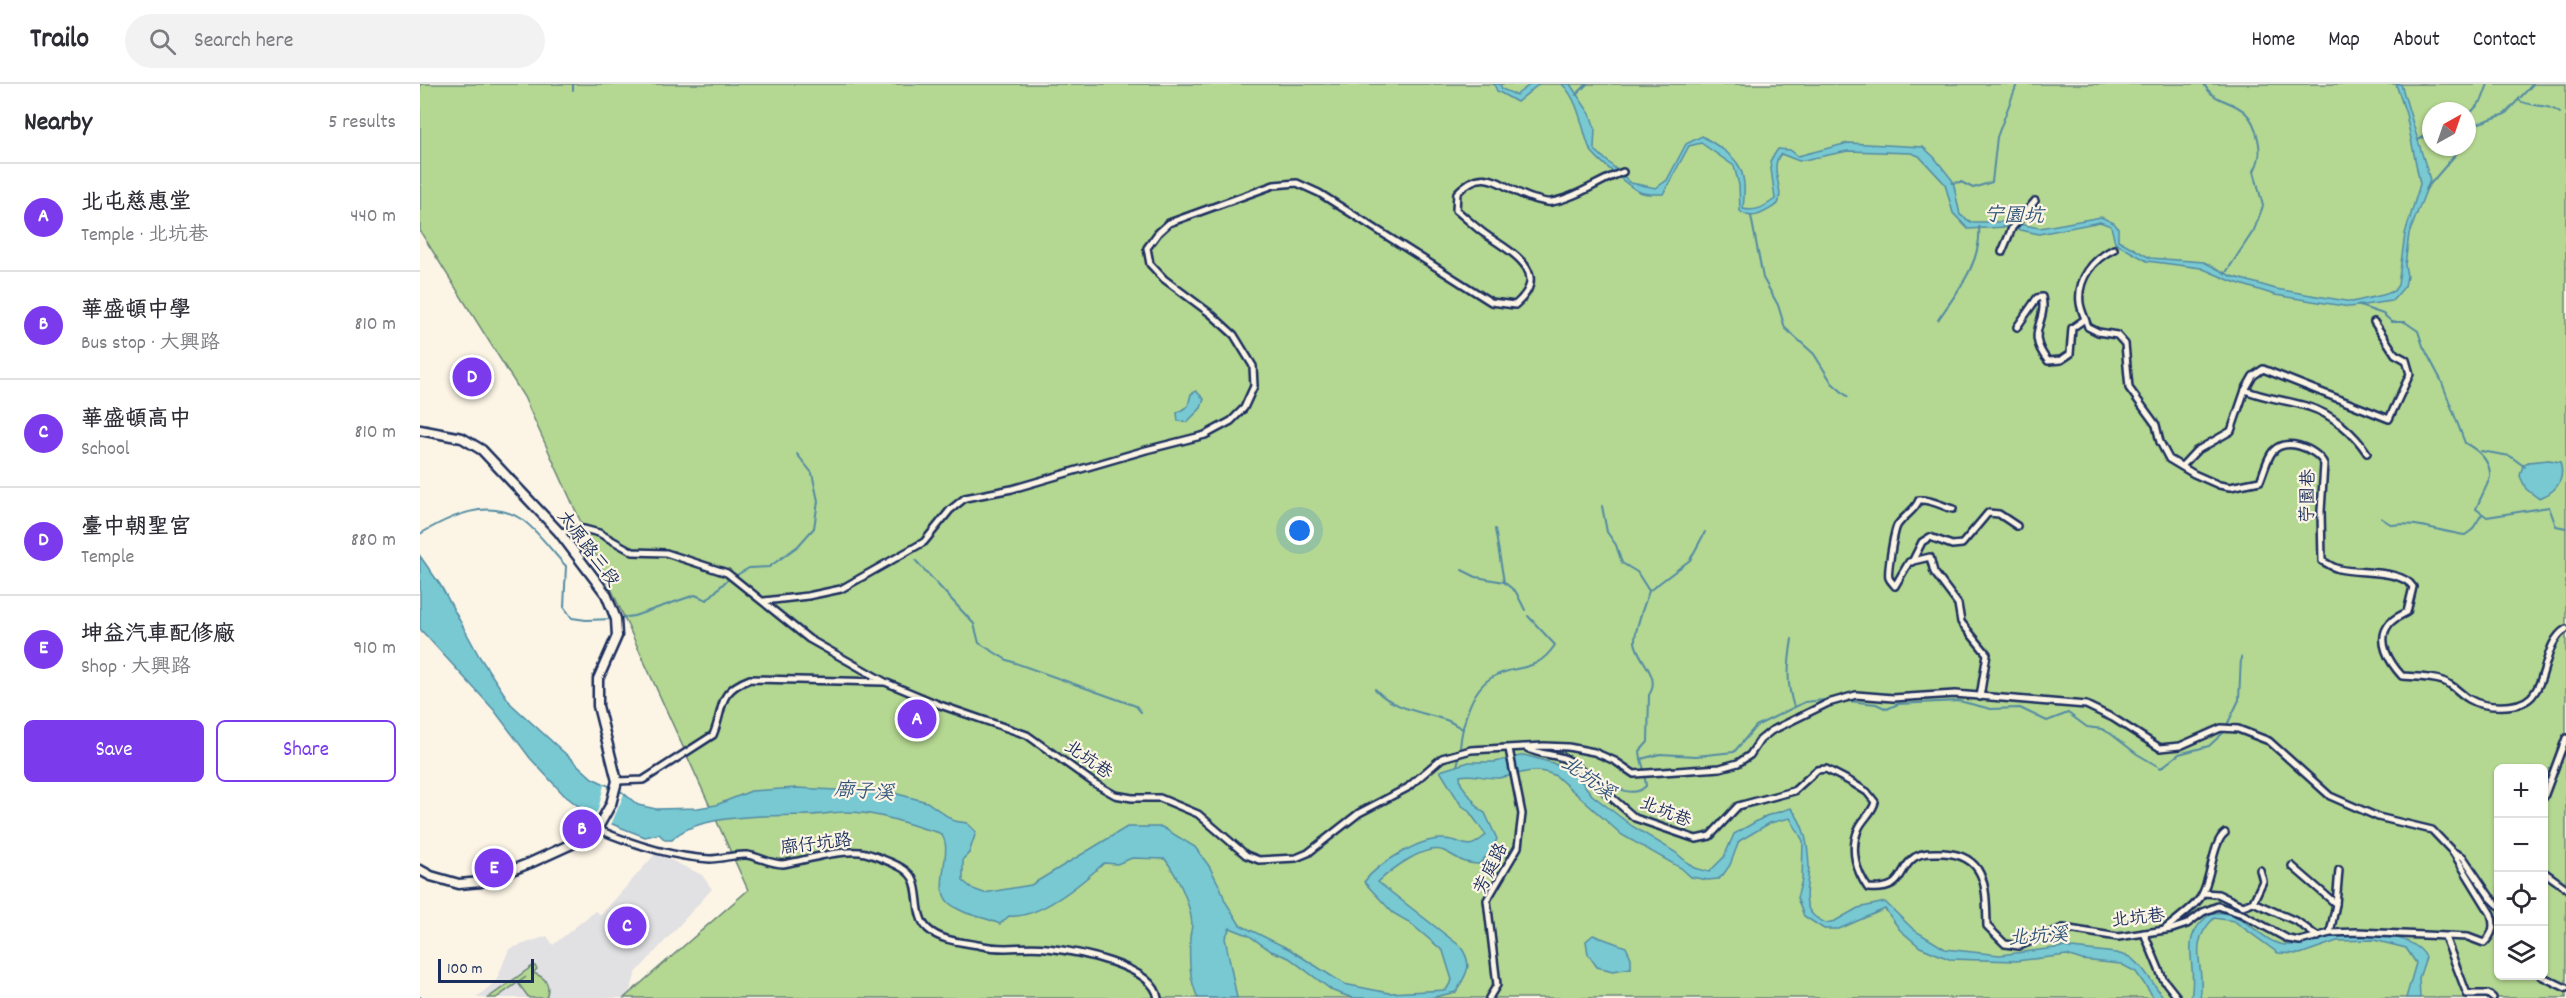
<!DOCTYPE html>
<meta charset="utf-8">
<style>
body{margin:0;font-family:Dekko,"LXGW WenKai TC",sans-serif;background:#f2f2f3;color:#2b2b33}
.controls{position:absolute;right:18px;bottom:18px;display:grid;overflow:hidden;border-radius:9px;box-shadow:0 2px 4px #0004}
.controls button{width:54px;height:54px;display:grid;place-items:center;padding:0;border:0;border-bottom:2px solid #e1e1e2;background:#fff;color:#2b2b33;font:30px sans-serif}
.compass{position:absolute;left:2002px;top:18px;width:54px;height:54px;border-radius:50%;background:#fff;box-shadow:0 2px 4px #0004;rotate:40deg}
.scale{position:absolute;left:18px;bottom:15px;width:96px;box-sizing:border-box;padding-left:6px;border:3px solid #1b2f5e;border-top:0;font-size:16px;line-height:21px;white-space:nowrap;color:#1b2f5e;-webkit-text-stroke:4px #fcf5e5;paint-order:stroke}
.you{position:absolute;left:880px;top:447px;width:21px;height:21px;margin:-15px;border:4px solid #fff;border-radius:50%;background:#1a73e8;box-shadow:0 0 0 9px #1a73e833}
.badge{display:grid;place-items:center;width:39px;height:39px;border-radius:50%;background:#7c3aed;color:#fff;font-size:20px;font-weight:700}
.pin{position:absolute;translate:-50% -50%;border:3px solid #fff;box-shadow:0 2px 6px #0006}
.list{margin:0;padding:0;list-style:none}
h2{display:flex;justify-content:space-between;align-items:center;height:78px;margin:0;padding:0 24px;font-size:26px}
h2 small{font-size:20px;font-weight:400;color:#7c7c81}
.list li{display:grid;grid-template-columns:39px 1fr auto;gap:18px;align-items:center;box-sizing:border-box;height:108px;padding:0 24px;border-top:2px solid #e1e1e2}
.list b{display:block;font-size:22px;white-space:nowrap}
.list p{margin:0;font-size:20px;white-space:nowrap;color:#7c7c81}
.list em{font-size:20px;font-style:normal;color:#7c7c81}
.actions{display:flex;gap:12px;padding:18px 24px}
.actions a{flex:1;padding:14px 0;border:2px solid #7c3aed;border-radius:9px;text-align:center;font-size:21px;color:#7c3aed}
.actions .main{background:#7c3aed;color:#fff}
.icon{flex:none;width:33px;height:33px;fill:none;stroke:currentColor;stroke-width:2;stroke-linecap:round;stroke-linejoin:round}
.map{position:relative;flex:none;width:2146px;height:914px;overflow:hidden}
header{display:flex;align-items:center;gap:36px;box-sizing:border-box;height:84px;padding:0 30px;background:#fff;border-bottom:2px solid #e1e1e2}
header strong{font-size:28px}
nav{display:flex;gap:33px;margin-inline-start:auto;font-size:21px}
.search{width:420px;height:54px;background:#f2f2f3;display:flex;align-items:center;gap:15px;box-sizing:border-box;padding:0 21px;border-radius:33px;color:#7c7c81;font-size:22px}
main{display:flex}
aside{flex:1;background:#fff}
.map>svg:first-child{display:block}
.built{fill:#e1e0e3}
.green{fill:#b4d791;stroke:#688378;stroke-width:1.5;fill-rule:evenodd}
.water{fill:#78c9d2;stroke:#538ba4;stroke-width:1.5}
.pier{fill:#fcf5e5}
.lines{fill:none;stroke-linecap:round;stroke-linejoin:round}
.stream{stroke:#538ba4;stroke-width:2}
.minor-casing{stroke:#1b2f5e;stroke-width:10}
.secondary-casing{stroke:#1b2f5e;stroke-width:13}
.minor{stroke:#fcf5e5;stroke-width:5}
.secondary{stroke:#fcf5e5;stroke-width:8}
.labels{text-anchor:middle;stroke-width:4.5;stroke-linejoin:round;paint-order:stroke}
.street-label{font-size:18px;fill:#1b2f5e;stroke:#fcf5e5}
.water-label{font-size:20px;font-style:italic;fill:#32567b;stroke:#fcf5e5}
</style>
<header>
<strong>Trailo</strong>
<div class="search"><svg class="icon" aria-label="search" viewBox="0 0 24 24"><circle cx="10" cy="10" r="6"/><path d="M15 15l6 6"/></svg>Search here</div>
<nav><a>Home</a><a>Map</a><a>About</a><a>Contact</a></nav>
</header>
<main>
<aside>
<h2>Nearby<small>5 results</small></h2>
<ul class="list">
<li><span class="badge">A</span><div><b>北屯慈惠堂</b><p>Temple · 北坑巷</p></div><em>440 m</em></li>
<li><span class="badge">B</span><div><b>華盛頓中學</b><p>Bus stop · 大興路</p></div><em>810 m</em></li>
<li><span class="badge">C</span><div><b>華盛頓高中</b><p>School</p></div><em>810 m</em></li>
<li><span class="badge">D</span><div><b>臺中朝聖宮</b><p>Temple</p></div><em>880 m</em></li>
<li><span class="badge">E</span><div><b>坤益汽車配修廠</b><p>Shop · 大興路</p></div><em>910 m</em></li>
</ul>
<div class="actions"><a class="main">Save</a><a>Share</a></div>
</aside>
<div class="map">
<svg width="2146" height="914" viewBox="0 0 2146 914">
<rect width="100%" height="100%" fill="#fcf5e5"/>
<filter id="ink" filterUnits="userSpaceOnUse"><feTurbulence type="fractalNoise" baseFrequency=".0167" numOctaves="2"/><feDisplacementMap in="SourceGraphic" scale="12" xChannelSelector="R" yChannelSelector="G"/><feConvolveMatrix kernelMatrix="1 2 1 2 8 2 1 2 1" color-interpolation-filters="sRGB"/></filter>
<g filter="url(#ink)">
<polygon class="built" points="236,769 282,791 292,805 216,889 208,914 56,914 76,897 89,865 127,852 133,861 175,827 181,831"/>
<g class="green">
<path d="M0,0H2146V914H204L328,806L104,313L0,147ZM2011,27H2047V63H2011ZM2078,684H2124V892H2078Z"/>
<path d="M114,881L117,885L113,889C126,893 131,901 126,914H109L98,899L106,893L76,914H68Z"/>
</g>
<g class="water">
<polygon points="1074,0 1080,0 1082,5 1096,11 1111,0 1119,0 1097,18 1077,7"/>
<path d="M1142,0H1150L1170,30L1175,44L1174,65L1211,99L1236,104L1247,96L1266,60L1282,52C1318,74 1328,81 1323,125C1336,128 1344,123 1355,115L1350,77L1358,65L1370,66L1378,72L1428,59L1503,63L1514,73L1533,97L1540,131L1551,138H1587L1620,144L1681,133L1694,139L1698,144V156L1730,174L1784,178L1811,192L1856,205L1932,218L1963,211L1974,207L1978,201L1985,150L2000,100L1986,30L1976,0H1981L2010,96L1989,150L1985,181L1987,192L1985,202L1972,217L1930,223L1855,211L1811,197L1781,184L1727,177L1695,159L1691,142L1680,138L1619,150L1586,143L1548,145L1533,129L1525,100L1499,72L1491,69L1428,67L1379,77L1361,70C1348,84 1365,104 1358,120C1345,128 1332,138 1320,127L1319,101L1314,82L1281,59L1269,62L1243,110C1236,110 1227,111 1220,108C1212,105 1171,71 1169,63C1161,41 1159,17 1142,0Z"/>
<polygon points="776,307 784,315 781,324 767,338 758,337 757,329 768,322 771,310"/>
<path d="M2129,376L2140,378C2146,397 2134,410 2118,414L2106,405L2100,392L2103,381L2108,378Z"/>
<path d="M0,472L21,502L59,572L91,620L172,694L202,708L218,721L236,725L278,724L296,721L331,707L377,704L474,709L507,718L534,737L547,739L556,748L549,769L543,775V797L553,805L564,809L611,801L707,743H742L775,763L789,782L801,805L805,817L820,841L869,865L924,900L969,909L1026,906L1032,896L1023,867L989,838L973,829L944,798C957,780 1001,753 1024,755C1046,756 1045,770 1066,751L1048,726L1041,721L1020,687L1049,678H1075L1104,671L1133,679L1158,693L1172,711L1212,742L1255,768L1274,784L1289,788L1304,773L1314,750L1346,732L1371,724C1385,741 1388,760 1389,782C1389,797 1380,820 1394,832C1397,835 1402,837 1406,839L1415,837L1438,824L1465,818L1494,846L1525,865L1580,871L1643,863L1696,869L1710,873L1723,885L1744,914H1734L1716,888L1701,880L1662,876L1647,871L1596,877L1529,875L1500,863L1480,846L1465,825L1419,845H1404L1384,832L1377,814L1382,796L1383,757L1370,734L1350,739L1319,757L1310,781L1303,791L1298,795L1288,796L1271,793L1261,784L1202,751L1136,692C1113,681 1101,691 1079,694C1066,695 1053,689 1040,692L1041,700L1060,726L1065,729L1077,755L1071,767L1059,780C1039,779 1040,774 1024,767C1005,759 971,786 958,798L1040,862C1054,881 1047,889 1036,908L1010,914H933L913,907L869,874L851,867L828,851L810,844L805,854L817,914H778C769,895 769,875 770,854C770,849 772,845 772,840C770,818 758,793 745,775L712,774L697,780L684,779C662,799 620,835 589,832L580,840C563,832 544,832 529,819C511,802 537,761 519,749C515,747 507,746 502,744C477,736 452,728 426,728C414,728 401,731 389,731C356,732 275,729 252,756H245L239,750L225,753L202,744L170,731L144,711L110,674L74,626L0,545Z"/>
<path d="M1792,829C1797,829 1805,828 1810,830C1829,836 1846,860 1866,861C1883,862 1896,855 1912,853C1937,848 1992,847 2006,873L1999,894L2000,914H1986L1996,879L1986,864L1954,856L1917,857L1880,870L1858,869L1814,837L1794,834C1765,863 1787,882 1780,914H1771C1779,878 1755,854 1792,829Z"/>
<polygon points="1173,851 1206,863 1211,874 1211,884 1193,887 1177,883 1168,870 1166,857"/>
</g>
<polygon class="pier" points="184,701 204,710 191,741 171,735 178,726"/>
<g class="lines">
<g class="stream">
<path d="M1784,0C1797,26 1829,10 1838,55C1841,67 1840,76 1834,87L1843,122L1834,146L1805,190"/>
<polyline points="153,6 153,0"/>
<polyline points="1156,11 1167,0"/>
<path d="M2098,16C2112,24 2127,19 2140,29"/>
<polyline points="2047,33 2062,16 2068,0"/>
<polyline points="2047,53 2051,42 2085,30 2113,0"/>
<polyline points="1998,56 2011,49"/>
<polyline points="1532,99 1541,98 1553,104 1572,98 1577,53 1597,0"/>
<polyline points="2005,106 2042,63"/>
<polyline points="1331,132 1343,194 1358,221 1365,244 1394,270 1412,299 1428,313"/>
<path d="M1937,221L1963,230L1972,238H1985L1998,247L2003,262L2021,296L2045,359C2058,366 2071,377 2070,393C2069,398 2059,417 2056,425L2067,433L2129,423L2136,442L2146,444"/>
<path d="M1518,236C1537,208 1562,178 1559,143"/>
<polyline points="2061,367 2090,372 2105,383"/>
<path d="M1182,422L1187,448L1196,461L1202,479L1217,488L1229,507C1225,519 1214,546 1215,558C1218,577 1242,592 1229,611L1228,658L1220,667L1221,675"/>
<path d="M1961,434L1972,441C1996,437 2020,448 2045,451L2052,446L2062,430"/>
<polyline points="1075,445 1084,498 1096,508 1105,526"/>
<path d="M0,450C30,432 68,414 101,435C116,444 133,469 146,482L144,523L152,534L166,536L194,535"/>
<polyline points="496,477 554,540 559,559 587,576 716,622 721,628"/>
<polyline points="1042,486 1056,493 1084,498"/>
<polyline points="1229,507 1270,476 1285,448"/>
<polyline points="200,534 214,532 275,511 287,516 306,497 329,484 349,483 378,462 394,444 398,417 392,389 377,370"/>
<path d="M1372,555C1368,580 1366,599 1374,623"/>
<path d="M955,605C973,625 1002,628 1026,636C1032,638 1037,642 1043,645"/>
<polyline points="1428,617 1456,620 1467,625 1478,620 1539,617 1571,625 1600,624 1627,637 1648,629 1667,643 1682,645 1691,650 1717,670 1741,684 1759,670 1789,662 1803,649"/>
<polyline points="1807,641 1819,616 1821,573"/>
<path d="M1040,664C1042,641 1050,607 1071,594C1096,579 1115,591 1135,561L1108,532"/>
<polyline points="1037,682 1039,674"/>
<polyline points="1224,686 1221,675 1240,670 1276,672 1314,668 1336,642 1385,618 1414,615"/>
<path d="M1166,688C1186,694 1208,719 1226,702L1225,695"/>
<polyline points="0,913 1,914"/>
</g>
<defs>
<g id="minor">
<path d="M1694,165C1673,175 1657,195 1660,219C1661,227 1666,236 1668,243L1678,248L1697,251L1705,260L1709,304L1736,341L1740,358L1749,375L1774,390L1799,401L1810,403L1840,397C1844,388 1846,378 1851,370C1862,351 1897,364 1904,380L1901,427L1902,477C1907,479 1913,484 1919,485C1939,490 1982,485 1993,503L1987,528C1982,531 1974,534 1970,539C1955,556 1970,579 1982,592C1995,593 2011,593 2023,597C2034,601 2040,610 2049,615C2064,624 2098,626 2111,613C2128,595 2124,558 2146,545"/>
<polyline points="1582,168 1592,144 1615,117"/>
<path d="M1597,243L1617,214L1622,213C1628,240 1604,247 1628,277L1641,276L1650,270L1652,244L1665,235"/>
<path d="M1825,306C1846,315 1868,316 1889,323C1912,330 1934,349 1947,369"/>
<polyline points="1762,382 1776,367 1811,347 1825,306 1833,292 1843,285 1969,335 1990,290 1986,276 1975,270 1954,238"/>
<path d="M1533,425C1521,422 1512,415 1499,416C1495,427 1483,432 1477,442C1474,448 1467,488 1469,494C1470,497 1473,499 1475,502L1489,478L1510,473L1514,488L1538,520L1541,538L1567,570L1560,613"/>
<polyline points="139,448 164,445 179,449 213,468 246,469 307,489 389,555 465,598 520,621 607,651 674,699 695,711 712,714 740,714 778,730 826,771 839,776 876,774 888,769 939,729 987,704 1022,674 1051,666 1124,662 1148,663 1174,668 1195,677 1214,690 1300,684 1318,679 1330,671 1340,656 1351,647 1408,619 1436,611 1473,614 1535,610 1666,621 1693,634 1740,664 1760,662 1801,644 1818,645 1849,657 1910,712 1958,733 2012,746 2033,768 2043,773 2070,813 2078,821"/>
<polyline points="1492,478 1502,458 1510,453 1532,461 1542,460 1568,429 1579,430 1597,442"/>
<path d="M344,517L388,512L421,505L504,458L530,426L545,414L592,405L726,366L785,351L811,337L824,324L834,302L833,282L814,251L791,230L744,195L730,180L727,164L738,149L749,139L854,101L877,99L899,109L1071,218L1095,221C1133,189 1091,168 1065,150C1055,143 1046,134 1036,126L1037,109C1068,76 1084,109 1118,116C1122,117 1127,119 1131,118C1156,114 1180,96 1203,88"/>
<path d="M1107,664C1120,672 1136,669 1150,677L1215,734L1276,755L1290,752L1318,722L1374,707L1397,686L1406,685L1431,698L1447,708L1455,718C1452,730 1442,735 1438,746C1430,766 1436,787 1448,804C1486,807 1476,786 1495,773C1504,768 1513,769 1523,769C1568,771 1566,806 1567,842L1585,860L1599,862L1643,844L1698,853L1752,845L1767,840L1783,828L1798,822L1822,830L1868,855L1880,857L1910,849L1937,848L2048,853L2064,859C2073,850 2075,842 2071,830L2033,768"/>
<path d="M197,697L223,696L293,651C305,623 296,608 330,595L464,598"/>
<polyline points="2124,713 2146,654"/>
<path d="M177,745C212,760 251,773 290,775C302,775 315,770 327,771C340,773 350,780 363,780C387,776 415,766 440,768C450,769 460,774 470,778C479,782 490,787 494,797C500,812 495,833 508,845C522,858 545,858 563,862C585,867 605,861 627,864C654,867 733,881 738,914"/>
<polyline points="1872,782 1916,820 1910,849"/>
<polyline points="2124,788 2146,804"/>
<polyline points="1783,809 1798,810 1823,822 1833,818 1843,797 1840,786"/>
<polyline points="1833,818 1878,838 1898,853"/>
<polyline points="1916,820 1919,786"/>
<path d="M1745,845C1754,838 1775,822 1780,814C1791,799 1792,758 1805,749"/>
<polyline points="1724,849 1743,895 1758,914"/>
<polyline points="2025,853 2047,910 2068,910 2073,914"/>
<polyline points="2121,892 2146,904"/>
<polyline points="1069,914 1077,901 1067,816 1098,763 1102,730 1089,665"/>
</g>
<polyline id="secondary" points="0,346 42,354 62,366 139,448 186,510 196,535 197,552 178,595 178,622 197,697 191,720 177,745 167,753 110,779 61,798 39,800 11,792 0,786"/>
</defs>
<use href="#minor" class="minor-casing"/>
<use href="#secondary" class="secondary-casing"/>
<use href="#minor" class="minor"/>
<use href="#secondary" class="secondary"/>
</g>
</g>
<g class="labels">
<g class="street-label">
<text transform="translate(1887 412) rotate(-89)" y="6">苧園巷</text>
<text transform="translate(169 464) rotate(53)" y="6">太原路三段</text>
<text transform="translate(669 675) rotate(35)" y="6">北坑巷</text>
<text transform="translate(1246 727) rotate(22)" y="6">北坑巷</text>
<text transform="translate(396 759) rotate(-7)" y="6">廍仔坑路</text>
<text transform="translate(1070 784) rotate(-64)" y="6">芳庭路</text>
<text transform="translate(1718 833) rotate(-6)" y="6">北坑巷</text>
</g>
<g class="water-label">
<text transform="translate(1594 130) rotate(2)" y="7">宁園坑</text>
<text transform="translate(1169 693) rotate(36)" y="7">北坑溪</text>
<text transform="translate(444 706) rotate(4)" y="7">廍子溪</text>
<text transform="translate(1618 851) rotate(-4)" y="7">北坑溪</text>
</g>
</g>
</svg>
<div class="controls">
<button>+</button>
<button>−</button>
<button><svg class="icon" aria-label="locate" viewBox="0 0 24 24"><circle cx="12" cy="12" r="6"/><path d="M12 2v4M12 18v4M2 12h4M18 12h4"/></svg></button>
<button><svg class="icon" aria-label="layers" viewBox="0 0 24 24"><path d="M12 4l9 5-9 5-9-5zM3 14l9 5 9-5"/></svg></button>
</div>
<svg class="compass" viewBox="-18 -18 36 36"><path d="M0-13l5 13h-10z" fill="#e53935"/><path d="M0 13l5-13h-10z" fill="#7c7c81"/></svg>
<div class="scale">100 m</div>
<div class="you"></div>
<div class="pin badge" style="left:497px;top:635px">A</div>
<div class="pin badge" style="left:162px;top:745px">B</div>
<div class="pin badge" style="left:207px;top:842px">C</div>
<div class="pin badge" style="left:52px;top:293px">D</div>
<div class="pin badge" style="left:74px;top:784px">E</div>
</div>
</main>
